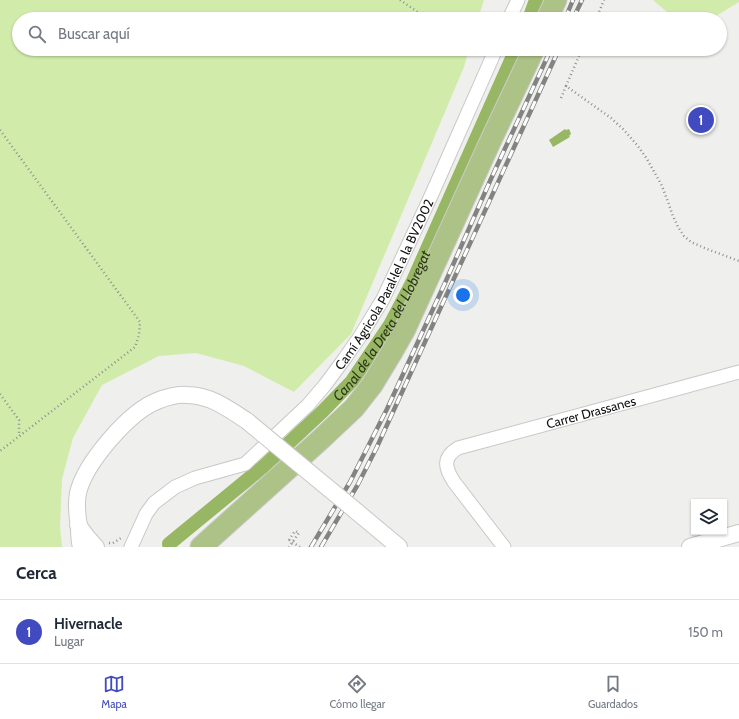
<!DOCTYPE html>
<html lang="es">
<meta charset="utf-8">
<style>
body{margin:0;font-family:Cabin,sans-serif;background:#f2f2f3;color:#1f2937}
.controls{position:absolute;right:12px;bottom:12px;display:grid;overflow:hidden;border-radius:0px;box-shadow:0 1px 3px #0004}
.controls button{width:36px;height:36px;display:grid;place-items:center;padding:0;border:0;border-bottom:1px solid #e0e1e3;background:#fff;color:#1f2937;font:20px sans-serif}
.you{position:absolute;left:463px;top:295px;width:14px;height:14px;margin:-10px;border:3px solid #fff;border-radius:50%;background:#1a73e8;box-shadow:0 0 0 6px #1a73e833}
.badge{display:grid;place-items:center;width:26px;height:26px;border-radius:50%;background:#414bbf;color:#fff;font-size:13px;font-weight:700}
.pin{position:absolute;translate:-50% -50%;border:2px solid #fff;box-shadow:0 1px 4px #0006}
.list{margin:0;padding:0;list-style:none}
h2{display:flex;justify-content:space-between;align-items:center;height:52px;margin:0;padding:0 16px;font-size:17px}
h2 small{font-size:13px;font-weight:400;color:#747a83}
.list li{display:grid;grid-template-columns:26px 1fr auto;gap:12px;align-items:center;box-sizing:border-box;height:64px;padding:0 16px;border-top:1px solid #e0e1e3}
.list b{display:block;font-size:15px;white-space:nowrap}
.list p{margin:0;font-size:13px;white-space:nowrap;color:#747a83}
.list em{font-size:13px;font-style:normal;color:#747a83}
.icon{flex:none;width:22px;height:22px;fill:none;stroke:currentColor;stroke-width:2;stroke-linecap:round;stroke-linejoin:round}
.map{position:relative;flex:none;width:739px;height:547px;overflow:hidden}
.search{position:absolute;background:#fff;box-shadow:0 1px 3px #0004;left:12px;right:12px;top:12px;height:44px;display:flex;align-items:center;gap:10px;box-sizing:border-box;padding:0 14px;border-radius:22px;color:#747a83;font-size:15px}
.sheet{height:116px;background:#fff}
nav{display:flex;justify-content:space-around;align-items:center;box-sizing:border-box;height:56px;border-top:1px solid #e0e1e3;background:#fff;font-size:11px;color:#747a83}
nav a{display:grid;justify-items:center;gap:2px}
nav .on{color:#414bbf}
.map>svg:first-child{display:block}
.green{fill:#d1ecaa}
.water{fill:#98b765}
.lines{fill:none;stroke-linecap:round;stroke-linejoin:round}
.canal{stroke:#98b765;stroke-width:14}
.minor-casing{stroke:#c7c9c6;stroke-width:15}
.tertiary-casing{stroke:#c7c9c6;stroke-width:18}
.primary-casing{stroke:#cbcbcb;stroke-width:23}
.path{stroke:#8f908e;stroke-width:2.5;stroke-dasharray:1 3;stroke-linecap:butt}
.minor{stroke:#fff;stroke-width:13}
.tertiary{stroke:#fff;stroke-width:16}
.primary{stroke:#adc286;stroke-width:21}
.rail-casing{stroke:#838482;stroke-width:4.5}
.rail{stroke:#fff;stroke-width:3;stroke-dasharray:9;stroke-linecap:butt}
.tertiary-bridge-casing{stroke:#c7c9c6;stroke-width:18;stroke-linecap:butt}
.path-bridge{stroke:#8f908e;stroke-width:2.5;stroke-dasharray:1 3;stroke-linecap:butt}
.tertiary-bridge{stroke:#fff;stroke-width:16}
.labels{text-anchor:middle;stroke-width:3;stroke-linejoin:round;paint-order:stroke}
.street-label{font-size:13px;fill:#111211;stroke:#fff}
.water-label{font-size:14px;font-style:italic;fill:#2c3916;stroke:#fff}
</style>
<div class="map">
<svg width="739" height="547" viewBox="0 0 739 547">
<rect width="100%" height="100%" fill="#eff0ed"/>
<g class="green">
<polygon points="0,0 484,0 478,19 19,19 19,49 469,49 464,67 351,334 294,392 244,366 196,353 159,356 102,385 73,438 62,479 60,527 62,547 0,547"/>
<polygon points="653,0 739,0 739,2 711,19 685,19 668,13"/>
</g>
<polygon class="water" points="565,129 566,130 569,129 570,131 571,134 569,136 570,137 553,147 549,140"/>
<g class="lines">
<g class="canal">
<polyline points="529,19 536,0"/>
<path id="s1" d="M169,544L264,466L322,412L352,381L390,325L412,283L516,49"/>
</g>
<defs>
<g id="minor">
<polyline points="509,19 518,0"/>
<path id="s2" d="M131,547L146,514L154,503L175,487L195,478L245,464L308,405L325,385L345,358L361,335L383,299L431,196L496,49"/>
<path id="s3" d="M504,547L454,482C445,468 442,458 458,448L739,372"/>
</g>
<g id="tertiary">
<polyline points="356,511 399,547"/>
<polyline points="78,525 87,537 96,547"/>
<path d="M81,547C79,540 79,533 79,526C77,515 76,504 78,493C85,463 129,412 157,401C167,397 177,394 187,395C210,395 229,409 247,421"/>
<polyline points="690,547 739,533"/>
</g>
<g id="primary">
<polyline points="547,19 556,0"/>
<polyline points="201,547 320,440 354,408 372,385 392,352 405,329 491,140 534,49"/>
</g>
</defs>
<use href="#minor" class="minor-casing"/>
<use href="#tertiary" class="tertiary-casing"/>
<use href="#primary" class="primary-casing"/>
<g class="path">
<polyline points="400,0 428,19"/>
<polyline points="596,19 604,0"/>
<polyline points="475,49 481,52"/>
<polyline points="566,86 582,49"/>
<polyline points="561,98 566,86 611,118 624,130 637,145 647,159 662,186 668,202 673,216 678,227 684,236 691,242 707,249 739,261"/>
<polyline points="0,130 140,322 139,335 135,347 0,451"/>
<polyline points="0,394 19,420 19,436"/>
<polyline points="289,540 295,531 299,533 289,547"/>
<polyline points="109,543 113,543 121,538"/>
</g>
<use href="#minor" class="minor"/>
<use href="#tertiary" class="tertiary"/>
<use href="#primary" class="primary"/>
<defs>
<g id="rail">
<polyline points="565,19 573,0"/>
<polyline points="573,19 582,0"/>
<polyline points="311,547 350,482 387,409 445,283 490,181 551,49"/>
<polyline points="321,547 357,486 376,449 559,49"/>
</g>
</defs>
<use href="#rail" class="rail-casing"/>
<use href="#rail" class="rail"/>
<defs>
<polyline id="tertiary-bridge" points="247,421 356,511"/>
</defs>
<use href="#tertiary-bridge" class="tertiary-bridge-casing"/>
<polyline class="path-bridge" points="289,540 300,547"/>
<use href="#tertiary-bridge" class="tertiary-bridge"/>
</g>
<g class="labels">
<g class="street-label">
<text dy="5" stroke="none"><textPath href="#s2" startOffset="380">Camí Agricola Paral·lel a la BV2002</textPath></text>
<text dy="5" stroke="none"><textPath href="#s3" startOffset="260">Carrer Drassanes</textPath></text>
</g>
<g class="water-label">
<text dy="5" stroke="none"><textPath href="#s1" startOffset="308">Canal de la Dreta del Llobregat</textPath></text>
</g>
</g>
</svg>
<div class="controls">
<button><svg class="icon" aria-label="layers" viewBox="0 0 24 24"><path d="M12 4l9 5-9 5-9-5zM3 14l9 5 9-5"/></svg></button>
</div>
<div class="you"></div>
<div class="pin badge" style="left:701px;top:120px">1</div>
<div class="search"><svg class="icon" aria-label="search" viewBox="0 0 24 24"><circle cx="10" cy="10" r="6"/><path d="M15 15l6 6"/></svg>Buscar aquí</div>
</div>
<section class="sheet">
<h2>Cerca<small></small></h2>
<ul class="list">
<li><span class="badge">1</span><div><b>Hivernacle</b><p>Lugar</p></div><em>150 m</em></li>
</ul>
</section>
<nav>
<a class="on"><svg class="icon" aria-label="map" viewBox="0 0 24 24"><path d="M3 6l6-2 6 2 6-2v14l-6 2-6-2-6 2zM9 4v14M15 6v14"/></svg>Mapa</a>
<a><svg class="icon" aria-label="directions" viewBox="0 0 24 24"><path d="M12 3l9 9-9 9-9-9zM9 14v-3h6M13 9l2 2-2 2"/></svg>Cómo llegar</a>
<a><svg class="icon" aria-label="saved" viewBox="0 0 24 24"><path d="M7 4h10v16l-5-4-5 4z"/></svg>Guardados</a>
</nav>
